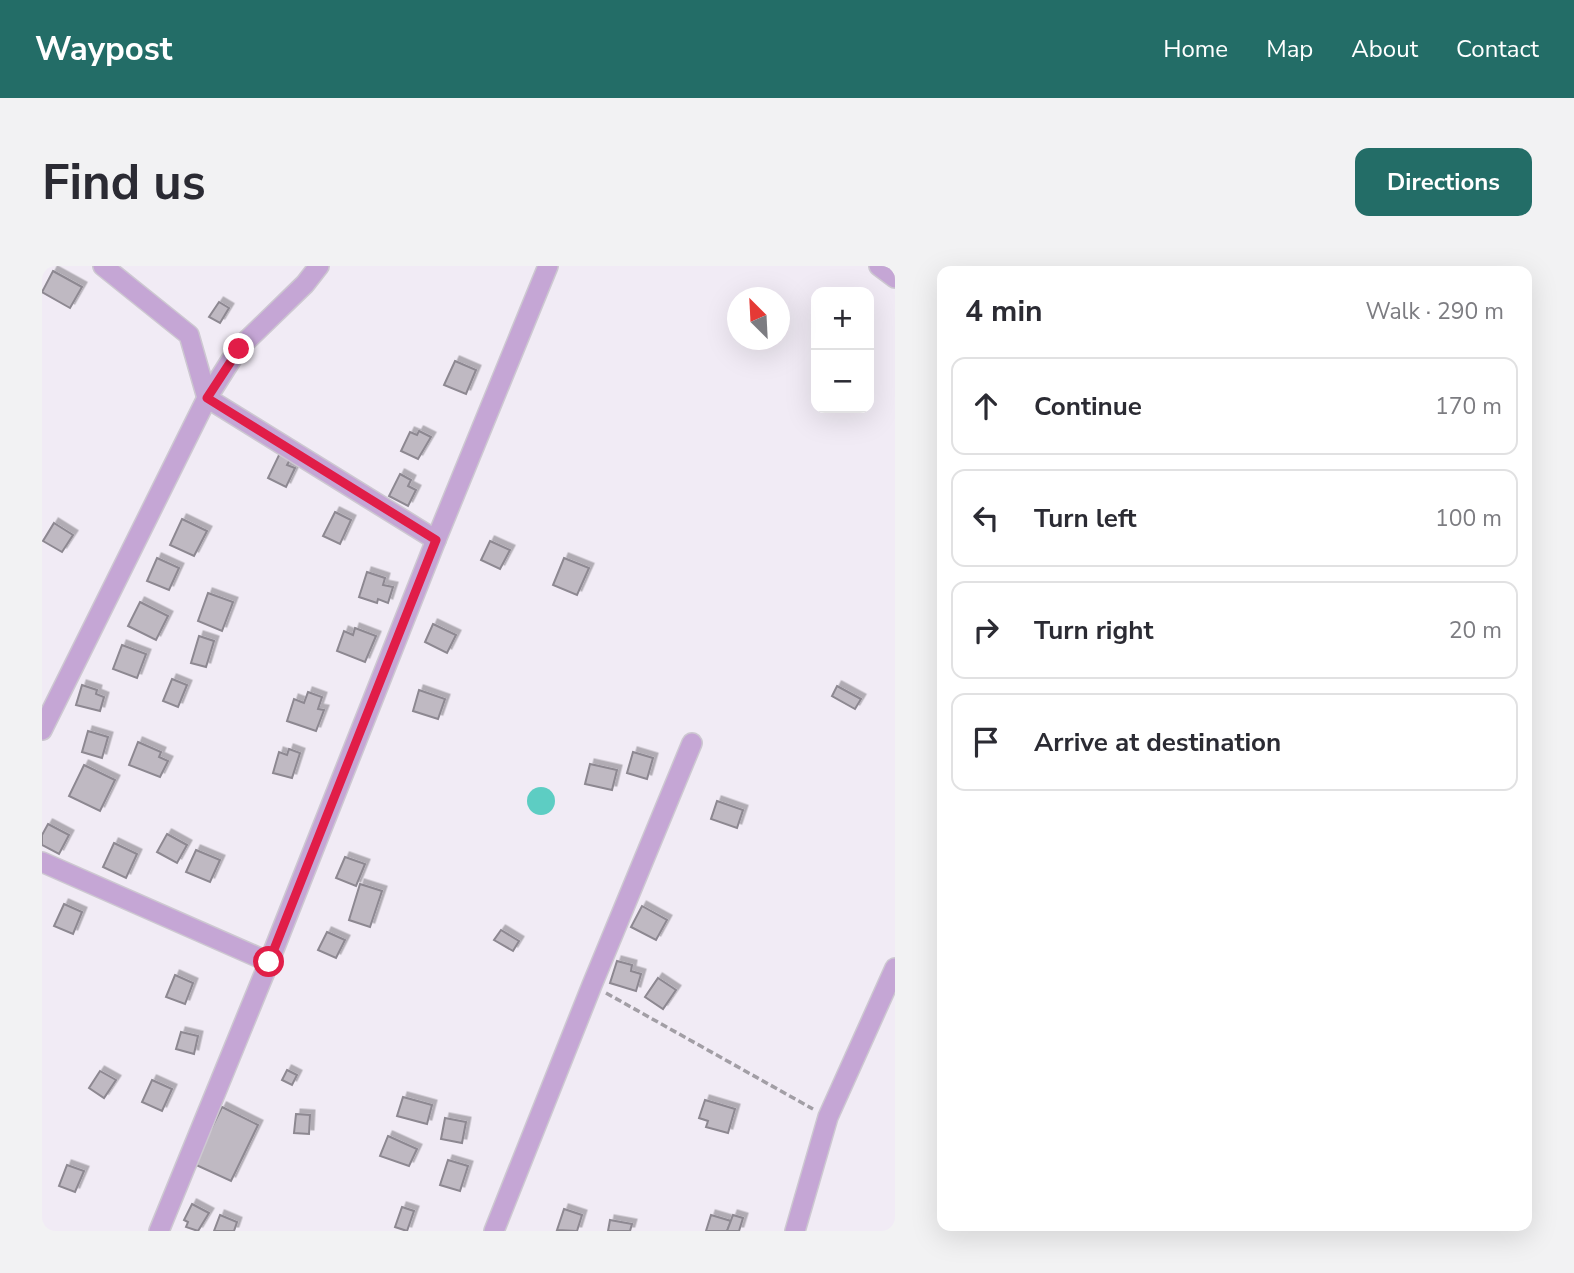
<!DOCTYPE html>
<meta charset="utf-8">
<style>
body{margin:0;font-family:"Nunito Sans",sans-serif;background:#f2f2f3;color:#2b2b33}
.controls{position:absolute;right:21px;top:21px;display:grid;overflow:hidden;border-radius:14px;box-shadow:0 7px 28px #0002}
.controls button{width:63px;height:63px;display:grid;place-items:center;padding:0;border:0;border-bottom:2px solid #e1e1e2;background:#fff;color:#2b2b33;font:35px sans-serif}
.compass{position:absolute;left:685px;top:21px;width:63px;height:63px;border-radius:50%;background:#fff;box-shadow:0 7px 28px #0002;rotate:336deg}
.stop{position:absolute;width:21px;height:21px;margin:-16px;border:5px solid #e11d48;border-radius:50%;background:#fff}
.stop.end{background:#e11d48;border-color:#fff;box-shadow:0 2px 7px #0008}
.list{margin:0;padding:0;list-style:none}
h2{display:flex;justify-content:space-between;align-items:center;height:91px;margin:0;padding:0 28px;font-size:30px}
h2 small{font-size:23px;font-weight:400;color:#7c7c81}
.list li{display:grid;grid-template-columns:46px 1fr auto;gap:21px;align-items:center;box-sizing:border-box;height:98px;margin:0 14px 14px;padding:0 14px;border:2px solid #e1e1e2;border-radius:14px}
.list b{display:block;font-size:26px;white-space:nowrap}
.list em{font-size:23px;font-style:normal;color:#7c7c81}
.icon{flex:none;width:38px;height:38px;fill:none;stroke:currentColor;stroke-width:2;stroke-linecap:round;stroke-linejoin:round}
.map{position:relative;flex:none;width:853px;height:965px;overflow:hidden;border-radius:14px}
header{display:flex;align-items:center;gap:42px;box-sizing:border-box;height:98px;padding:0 35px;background:#236d67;color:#fff}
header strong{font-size:33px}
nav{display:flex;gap:38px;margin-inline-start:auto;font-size:24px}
.intro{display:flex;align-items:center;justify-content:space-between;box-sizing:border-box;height:168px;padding:0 42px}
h1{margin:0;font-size:49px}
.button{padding:18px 32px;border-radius:14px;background:#236d67;color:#fff;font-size:24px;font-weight:700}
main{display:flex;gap:42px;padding:0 42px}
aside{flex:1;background:#fff;border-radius:14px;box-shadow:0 7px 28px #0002}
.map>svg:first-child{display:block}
.water{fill:#5dcdc3}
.building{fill:#bfb9c2;stroke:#8d8891;stroke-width:2;filter:url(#shadow)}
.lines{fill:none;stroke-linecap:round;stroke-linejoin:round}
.street-casing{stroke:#cdc8d1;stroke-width:22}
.path{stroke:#a29ea5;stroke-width:3.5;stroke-dasharray:7 3.5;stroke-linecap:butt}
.street{stroke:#c5a6d5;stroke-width:19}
.route{stroke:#e11d48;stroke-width:9}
</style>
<header>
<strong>Waypost</strong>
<nav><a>Home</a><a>Map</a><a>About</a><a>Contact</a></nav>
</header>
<div class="intro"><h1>Find us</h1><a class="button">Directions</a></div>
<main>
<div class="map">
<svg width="853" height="965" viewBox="0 0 853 965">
<defs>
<filter id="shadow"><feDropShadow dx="4.5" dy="-4.5" stdDeviation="0" flood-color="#0004"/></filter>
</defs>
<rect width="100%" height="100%" fill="#f1ebf5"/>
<circle class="water" cx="499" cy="535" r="14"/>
<g class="building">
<polygon points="11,5 40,21 28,42 0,26"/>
<polygon points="177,36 187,42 178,57 167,51"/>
<polygon points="413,95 434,104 424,128 402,119"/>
<polygon points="377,165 389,171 376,193 359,185 368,166 375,169"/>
<polygon points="238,187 249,192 245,199 253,202 244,221 226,212"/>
<polygon points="358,208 369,214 366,220 374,224 366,240 347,230"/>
<polygon points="293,246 309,254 298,278 281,270"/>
<polygon points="140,253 165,265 152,290 128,279"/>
<polygon points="12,257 31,269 20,286 1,275"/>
<polygon points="448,275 468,284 458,303 439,294"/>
<polygon points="115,292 137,302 127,324 105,315"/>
<polygon points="522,292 547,302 535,329 511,319"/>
<polygon points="325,306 343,312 341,319 351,321 346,337 336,333 335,337 317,331"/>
<polygon points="166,327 191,336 180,365 156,355"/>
<polygon points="98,336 126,350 114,374 86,360"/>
<polygon points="391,358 414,369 405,387 383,376"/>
<polygon points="313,362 334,370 323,396 295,385 302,365 311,369"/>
<polygon points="157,370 172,375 164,401 149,397"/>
<polygon points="80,379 104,388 95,412 71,403"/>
<polygon points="130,413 145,419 136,441 121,435"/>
<polygon points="40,419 55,424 54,428 62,431 58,445 34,439"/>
<polygon points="795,420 819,433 813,443 790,430"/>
<polygon points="377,424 403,433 396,453 371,445"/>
<polygon points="266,426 280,431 276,443 282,444 274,465 245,455 252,433 262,437"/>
<polygon points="46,465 66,471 60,492 40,486"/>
<polygon points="96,476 119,486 117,491 126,495 118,511 87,499"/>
<polygon points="247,483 258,487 250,512 231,507 237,486 245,489"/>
<polygon points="591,486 611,492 605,513 585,507"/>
<polygon points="548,498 575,504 570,524 543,518"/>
<polygon points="42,499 73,514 58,545 27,530"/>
<polygon points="675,535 701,544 695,562 669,553"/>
<polygon points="6,558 27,569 17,588 0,579 0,569"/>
<polygon points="125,568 145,579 135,597 115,586"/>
<polygon points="72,577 95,588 84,612 61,601"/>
<polygon points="154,584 178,594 168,616 144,606"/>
<polygon points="303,591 323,598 314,620 294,612"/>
<polygon points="318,618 340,625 328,661 307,654"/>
<polygon points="22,638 40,646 31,668 12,660"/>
<polygon points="600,640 625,654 614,674 589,661"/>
<polygon points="459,664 477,675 471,685 452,674"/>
<polygon points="285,666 303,674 294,692 276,684"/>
<polygon points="575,695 590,699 589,705 599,708 594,725 568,717"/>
<polygon points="133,709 151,717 143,738 124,731"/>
<polygon points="616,712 634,724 621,743 603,731"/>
<polygon points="139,766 156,770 152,788 134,783"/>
<polygon points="245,804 255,809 250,819 240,814"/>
<polygon points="58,805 74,814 62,832 47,822"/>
<polygon points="110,814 130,823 120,845 100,836"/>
<polygon points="361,831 390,839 385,858 355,850"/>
<polygon points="663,834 693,843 686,867 664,861 666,855 657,852"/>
<polygon points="180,841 216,859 189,915 152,898"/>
<polygon points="254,848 268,849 267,868 252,867"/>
<polygon points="403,852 424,856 420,877 399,873"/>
<polygon points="346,870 375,883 367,900 338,890"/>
<polygon points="406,894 426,900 418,925 398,919"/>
<polygon points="25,899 42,905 33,926 17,920"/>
<polygon points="150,938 167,947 156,965 144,961 146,956 142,954"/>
<polygon points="360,941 372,945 365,965 353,961"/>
<polygon points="522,943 540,949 535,965 515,964"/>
<polygon points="178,949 195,956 192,965 172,965"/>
<polygon points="669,949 689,955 685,965 664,965"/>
<polygon points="691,949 701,952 697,965 685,965"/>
<polygon points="568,954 590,958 588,965 566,965"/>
</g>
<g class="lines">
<defs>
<g id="street">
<polyline points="61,0 147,69 165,132 394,274"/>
<polyline points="837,0 853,12"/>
<polyline points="0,464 165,132 196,83 263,18 277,0"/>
<polyline points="0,596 227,696"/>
<polyline points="117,965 227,696 394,274 506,0"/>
<polyline points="452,965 550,719 650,477"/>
<polyline points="753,965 786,851 853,702"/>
</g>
</defs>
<use href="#street" class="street-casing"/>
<polyline class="path" points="564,727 771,843"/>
<use href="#street" class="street"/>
</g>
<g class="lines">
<polyline class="route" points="197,83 165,132 394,274 227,696"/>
</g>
</svg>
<div class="controls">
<button>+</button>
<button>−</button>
</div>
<svg class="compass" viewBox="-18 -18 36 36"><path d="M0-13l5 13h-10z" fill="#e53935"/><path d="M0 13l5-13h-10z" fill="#7c7c81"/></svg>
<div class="stop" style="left:227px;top:696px"></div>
<div class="stop end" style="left:197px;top:83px"></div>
</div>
<aside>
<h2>4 min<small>Walk · 290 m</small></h2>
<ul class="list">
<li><svg class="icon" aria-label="ahead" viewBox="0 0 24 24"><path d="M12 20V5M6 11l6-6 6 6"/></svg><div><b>Continue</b></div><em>170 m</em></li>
<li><svg class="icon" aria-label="left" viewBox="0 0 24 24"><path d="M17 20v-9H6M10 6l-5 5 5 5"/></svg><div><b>Turn left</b></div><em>100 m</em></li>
<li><svg class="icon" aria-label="right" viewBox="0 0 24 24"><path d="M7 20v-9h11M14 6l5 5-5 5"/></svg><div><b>Turn right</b></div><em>20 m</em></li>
<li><svg class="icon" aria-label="arrive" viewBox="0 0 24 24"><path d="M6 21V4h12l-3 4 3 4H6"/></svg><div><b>Arrive at destination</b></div></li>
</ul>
</aside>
</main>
